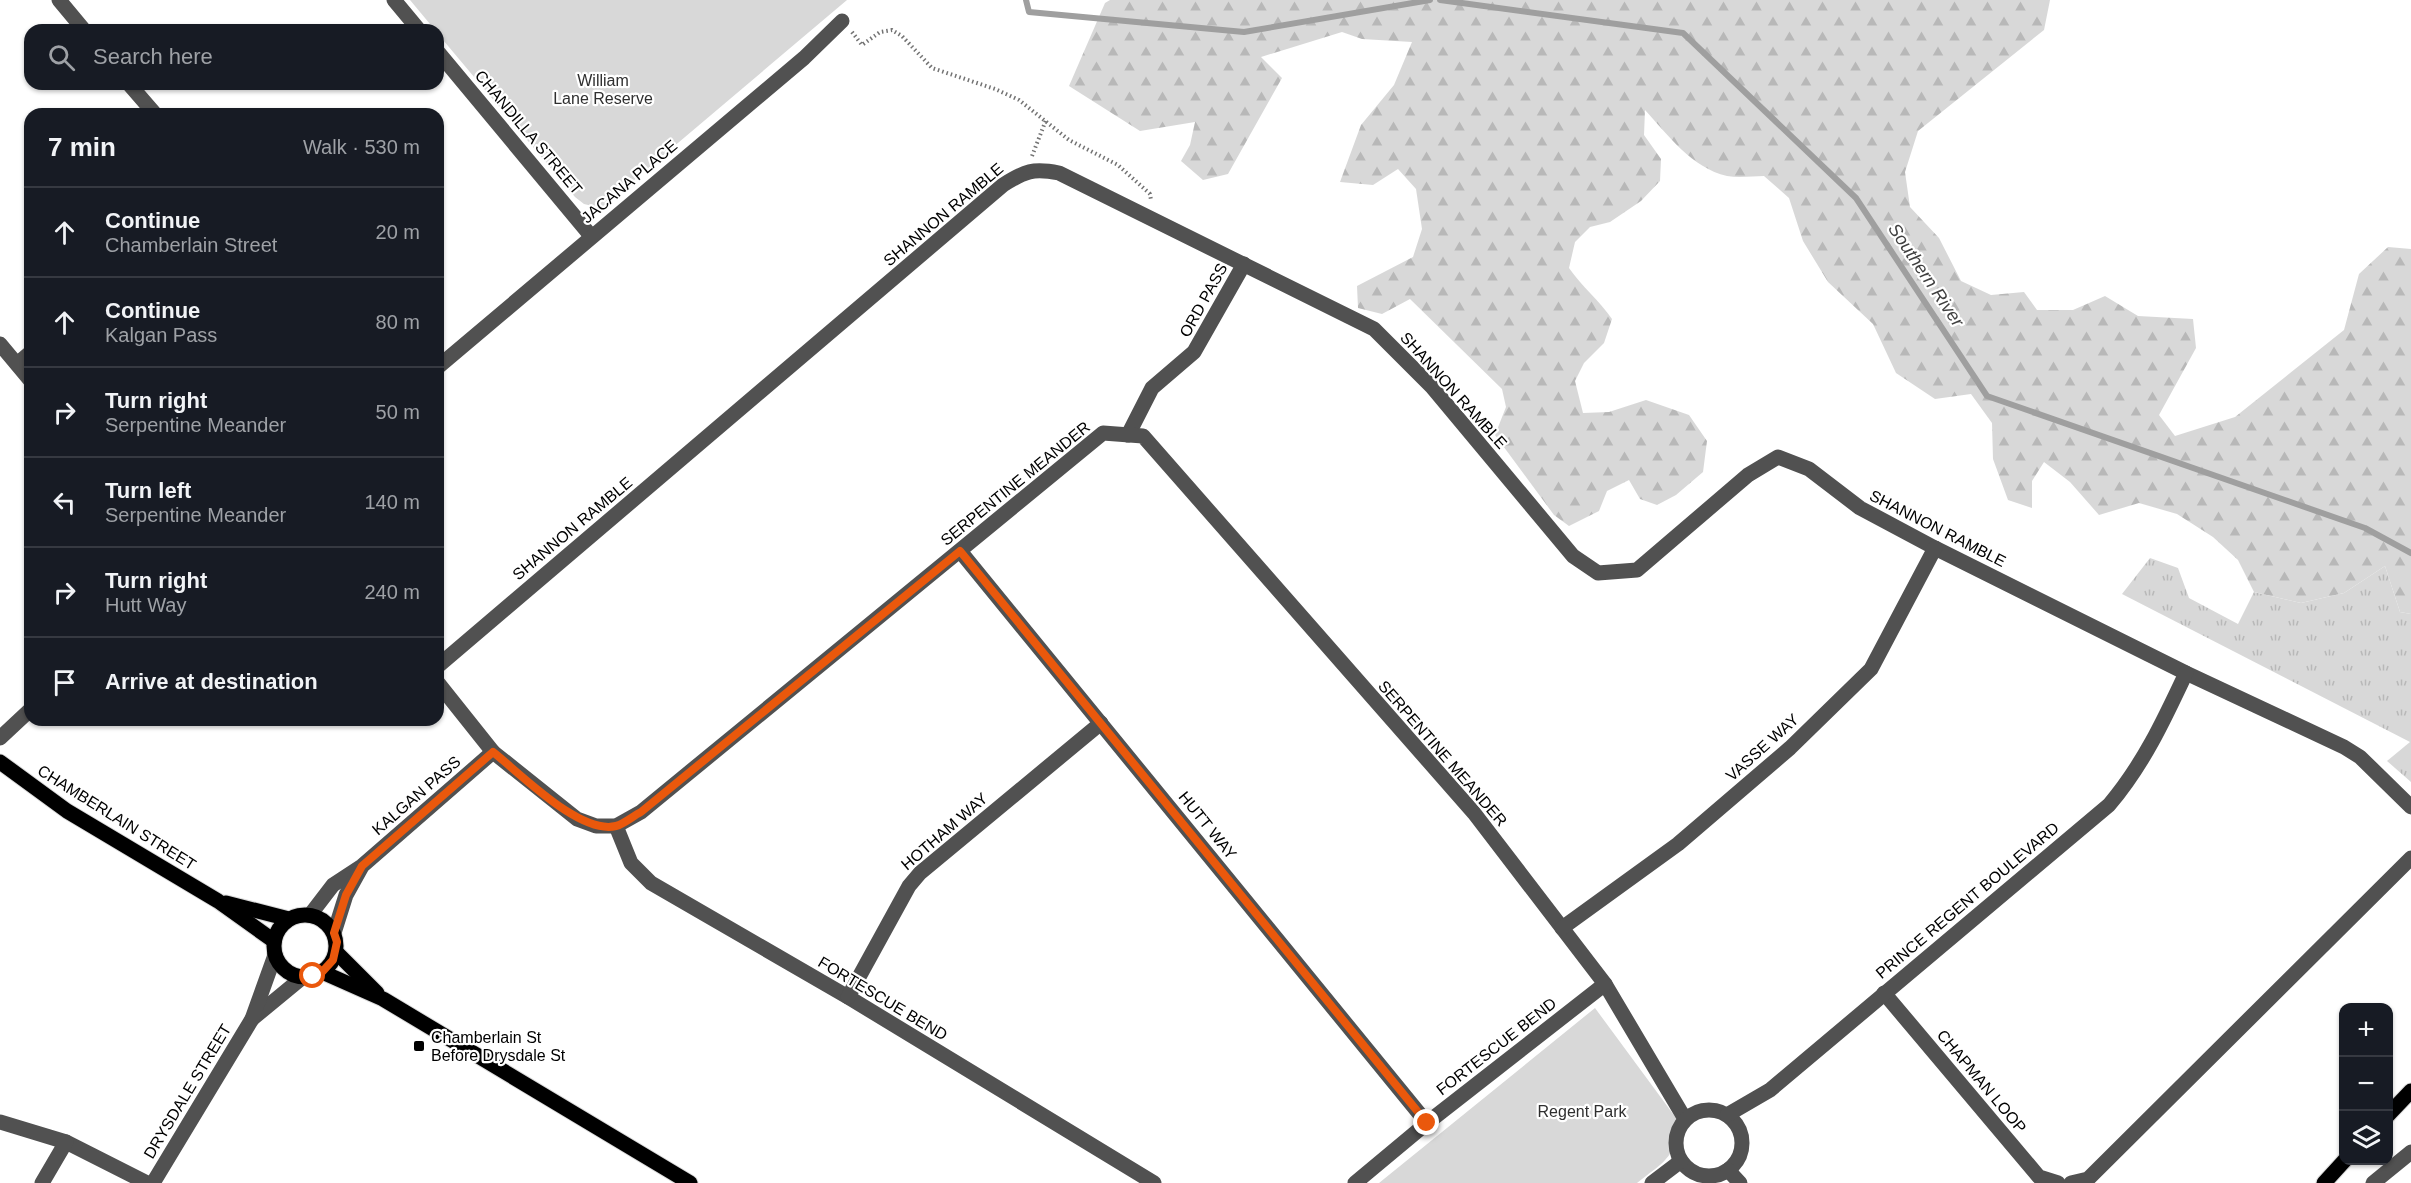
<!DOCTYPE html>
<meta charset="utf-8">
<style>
body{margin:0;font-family:Arial,sans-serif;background:#242831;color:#f1f3f6}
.controls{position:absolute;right:18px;bottom:18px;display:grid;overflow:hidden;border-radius:12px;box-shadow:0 2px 4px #0004}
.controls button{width:54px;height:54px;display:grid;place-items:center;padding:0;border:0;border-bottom:2px solid #363941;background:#171b24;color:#f1f3f6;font:30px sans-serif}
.stop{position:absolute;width:18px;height:18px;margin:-14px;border:4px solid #ea580c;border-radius:50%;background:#fff}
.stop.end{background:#ea580c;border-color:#fff;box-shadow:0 2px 6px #0008}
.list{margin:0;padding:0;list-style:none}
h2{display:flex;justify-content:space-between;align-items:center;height:78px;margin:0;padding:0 24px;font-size:26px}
h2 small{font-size:20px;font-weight:400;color:#9ea1a6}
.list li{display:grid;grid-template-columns:39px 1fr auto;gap:18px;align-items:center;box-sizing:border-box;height:90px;padding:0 24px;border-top:2px solid #363941}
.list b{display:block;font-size:22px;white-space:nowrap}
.list p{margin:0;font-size:20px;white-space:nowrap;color:#9ea1a6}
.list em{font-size:20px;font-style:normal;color:#9ea1a6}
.icon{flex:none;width:33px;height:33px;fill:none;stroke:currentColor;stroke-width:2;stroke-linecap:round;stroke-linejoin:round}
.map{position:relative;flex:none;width:2411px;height:1183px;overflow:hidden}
.search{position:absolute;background:#171b24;box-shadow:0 2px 4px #0004;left:24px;top:24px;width:420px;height:66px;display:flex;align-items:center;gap:15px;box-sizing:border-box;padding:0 21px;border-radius:18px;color:#9ea1a6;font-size:22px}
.panel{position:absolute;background:#171b24;box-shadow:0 2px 4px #0004;left:24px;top:108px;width:420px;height:618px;border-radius:18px}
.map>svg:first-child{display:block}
.grass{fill:url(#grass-tufts)}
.forest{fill:url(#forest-firs)}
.park{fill:#d8d8d8}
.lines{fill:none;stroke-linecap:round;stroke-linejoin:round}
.stream{stroke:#9f9f9f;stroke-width:6}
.major-casing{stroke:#dbdbdb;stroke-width:17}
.path{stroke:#737373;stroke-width:4;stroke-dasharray:1.5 3;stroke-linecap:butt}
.minor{stroke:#515151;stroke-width:15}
.major{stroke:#000;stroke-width:15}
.route{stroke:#ea580c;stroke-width:8}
.poi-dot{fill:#000;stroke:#fff;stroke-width:2}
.labels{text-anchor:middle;stroke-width:4.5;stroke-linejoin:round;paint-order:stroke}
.park-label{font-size:16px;fill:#2f2f2f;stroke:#fff}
.street-label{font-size:16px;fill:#000;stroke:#fff}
.poi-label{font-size:16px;fill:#000;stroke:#fff;text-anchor:start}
.water-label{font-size:18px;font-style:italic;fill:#404040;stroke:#fff}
</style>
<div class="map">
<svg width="2411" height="1183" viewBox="0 0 2411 1183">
<defs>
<pattern id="grass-tufts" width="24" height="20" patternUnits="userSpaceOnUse" patternTransform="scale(1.5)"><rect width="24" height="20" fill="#d8d8d8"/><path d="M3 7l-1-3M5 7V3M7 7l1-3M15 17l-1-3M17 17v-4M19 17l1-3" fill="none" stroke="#b8b8b8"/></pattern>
<pattern id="forest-firs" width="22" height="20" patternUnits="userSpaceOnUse" patternTransform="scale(1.5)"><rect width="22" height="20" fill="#d8d8d8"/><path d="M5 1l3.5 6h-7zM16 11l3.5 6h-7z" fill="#b8b8b8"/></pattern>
</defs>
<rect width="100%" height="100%" fill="#fff"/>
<polygon class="grass" points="2150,558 2178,568 2189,598 2238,624 2254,592 2301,603 2344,593 2385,566 2400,612 2411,614 2411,782 2387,761 2410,742 2122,594"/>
<path class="forest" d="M1110,0H2050L2044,30L1918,131L1905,172L1910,207L1939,238L1961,281L1991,295L2024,292L2037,310H2073L2105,296L2138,316L2193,319L2196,348L2159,415L2175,436L2235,417L2344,330L2359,274L2388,247L2411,249V614L2400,612L2385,566L2344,593L2301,603L2254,592L2238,560L2213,537L2177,514L2139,503L2099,515L2070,482L2044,462L2032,481V508L2008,500L1993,459L1992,423L1971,394L1935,399L1896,373L1873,324L1828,282L1803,241L1789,198L1764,176C1753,176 1739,178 1727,176C1692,168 1668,135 1645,110L1644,135L1661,159L1660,181L1641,201L1610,222L1590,227L1575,242L1569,268C1582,287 1599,300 1612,319L1604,343L1584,363L1575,381L1583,413L1609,412L1646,400L1689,415L1707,441L1703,472L1676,495L1657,505L1640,499L1629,480L1607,491L1599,511L1569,526L1554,515L1495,435L1506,407L1502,389L1410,299L1382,314L1358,308L1357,286L1413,257L1422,229L1416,189L1398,169L1373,185L1340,182L1361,125L1394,85L1412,42L1362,39L1342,32L1261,57L1282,78L1228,174L1203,180L1181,161L1190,145L1195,122L1140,131L1069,86L1105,3Z"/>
<g class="park">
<polygon points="410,0 847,0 601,208 584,204 575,197 438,34 438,30 435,30"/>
<path d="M1595,1008L1676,1118C1679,1157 1664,1161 1637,1183H1379Z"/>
</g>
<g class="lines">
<g class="stream">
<polyline points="1026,0 1029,12 1244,32 1430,0"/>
<polyline points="1440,0 1683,33 1856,198 1987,396 2365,528 2411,553"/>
</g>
<defs>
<g id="major">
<polyline points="0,762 67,811 218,901 274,941"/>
<polyline points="226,903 289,919"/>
<circle cx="305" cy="946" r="31"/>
<polyline points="336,952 377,993"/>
<polyline points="322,972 383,999 690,1183"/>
<polyline points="2388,1115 2411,1091"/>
<polyline points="2324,1183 2345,1160"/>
</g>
</defs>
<use href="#major" class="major-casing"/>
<g class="path">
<polyline points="852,32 862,45 880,32 892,30 902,36 932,68 995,89 1019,100 1069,140 1118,165 1150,194 1151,200"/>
<polyline points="1032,156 1046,120"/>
</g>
<g class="minor">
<polyline points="59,0 84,30"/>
<polyline points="394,0 419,30"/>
<polyline points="438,52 591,236"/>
<polyline points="129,84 155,114"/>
<polyline points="0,344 30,380"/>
<polyline points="17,364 30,353"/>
<polyline points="438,367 804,58 842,21"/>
<polyline points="1128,435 1152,388 1194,352 1244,264"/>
<polyline points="960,551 1427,1123"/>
<path d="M438,666L1003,185C1025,171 1033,168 1059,173L1374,329L1432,387L1573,556L1598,573L1637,570L1748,475L1778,457L1809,469L1860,508L1935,548L2186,673L2344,747L2360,757L2411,807"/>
<polyline points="438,683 493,752 577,819 596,826 616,826 641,812 1103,433 1143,436 1474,813 1605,984 1685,1119"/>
<polyline points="0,738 30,710"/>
<polyline points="616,826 631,863 651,883 848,997 1154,1183"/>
<polyline points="310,915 333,885 362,866 493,752"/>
<polyline points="1562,928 1678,844 1790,748 1871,669 1935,548"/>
<polyline points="334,933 346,895 361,868"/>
<polyline points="1884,993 2039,1177 2058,1183"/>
<polyline points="848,997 909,886 920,873 1101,723"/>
<polyline points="252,1019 303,977"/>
<circle cx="1709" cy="1143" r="33"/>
<path d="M1727,1115L1770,1090L2109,805C2143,765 2164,720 2186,673"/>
<polyline points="0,1122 66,1142 147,1183"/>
<polyline points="1728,1170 1740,1183"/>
<polyline points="42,1183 66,1142"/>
<polyline points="153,1183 252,1019 275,955"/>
<polyline points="1355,1183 1427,1123 1605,984"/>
<polyline points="1652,1183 1681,1161"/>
<polyline points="2071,1183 2088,1179 2411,858"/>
<polyline points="2373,1183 2411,1152"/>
</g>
<use href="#major" class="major"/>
</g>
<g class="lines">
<path class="route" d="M313,976L322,972L333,960L337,942L334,933L346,895L362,866L493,752C521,774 580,835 616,826C624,824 633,816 641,812L960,551L1427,1123"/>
</g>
<rect class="poi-dot" x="413" y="1040" width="12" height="12" rx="3"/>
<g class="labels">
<g class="park-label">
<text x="603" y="86">William<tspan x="603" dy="18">Lane Reserve</tspan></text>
<text x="1582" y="1117">Regent Park</text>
</g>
<g class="street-label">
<text transform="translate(529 132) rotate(50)" y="6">CHANDILLA STREET</text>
<text transform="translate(629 181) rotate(-40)" y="6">JACANA PLACE</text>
<text transform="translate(943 214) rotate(-40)" y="6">SHANNON RAMBLE</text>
<text transform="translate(1203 300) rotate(-61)" y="6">ORD PASS</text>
<text transform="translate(1454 390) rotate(48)" y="6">SHANNON RAMBLE</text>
<text transform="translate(1015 483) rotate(-39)" y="6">SERPENTINE MEANDER</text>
<text transform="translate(572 528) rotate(-40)" y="6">SHANNON RAMBLE</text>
<text transform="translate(1938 528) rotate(27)" y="6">SHANNON RAMBLE</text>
<text transform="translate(1762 747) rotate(-42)" y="6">VASSE WAY</text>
<text transform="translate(1443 753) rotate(49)" y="6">SERPENTINE MEANDER</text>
<text transform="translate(416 795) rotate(-41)" y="6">KALGAN PASS</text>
<text transform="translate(117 817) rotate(32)" y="6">CHAMBERLAIN STREET</text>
<text transform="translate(1208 825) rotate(51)" y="6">HUTT WAY</text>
<text transform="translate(944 831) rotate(-41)" y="6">HOTHAM WAY</text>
<text transform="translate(1967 900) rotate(-40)" y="6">PRINCE REGENT BOULEVARD</text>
<text transform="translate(883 998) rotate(31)" y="6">FORTESCUE BEND</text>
<text transform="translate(1496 1046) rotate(-38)" y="6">FORTESCUE BEND</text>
<text transform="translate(1982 1081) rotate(50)" y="6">CHAPMAN LOOP</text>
<text transform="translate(187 1091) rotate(-59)" y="6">DRYSDALE STREET</text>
</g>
<g class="poi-label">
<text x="431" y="1043">Chamberlain St<tspan x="431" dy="18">Before Drysdale St</tspan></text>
</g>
<g class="water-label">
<text transform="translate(1926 275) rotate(56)" y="6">Southern River</text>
</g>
</g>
</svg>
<div class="controls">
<button>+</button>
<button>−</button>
<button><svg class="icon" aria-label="layers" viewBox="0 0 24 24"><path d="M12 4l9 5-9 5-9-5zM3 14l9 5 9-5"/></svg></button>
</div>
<div class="stop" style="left:313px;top:976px"></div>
<div class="stop end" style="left:1427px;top:1123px"></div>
<div class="search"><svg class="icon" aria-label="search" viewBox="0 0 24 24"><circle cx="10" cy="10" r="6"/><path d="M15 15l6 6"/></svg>Search here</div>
<section class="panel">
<h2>7 min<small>Walk · 530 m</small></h2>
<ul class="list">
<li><svg class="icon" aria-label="ahead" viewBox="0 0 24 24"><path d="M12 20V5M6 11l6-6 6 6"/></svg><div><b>Continue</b><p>Chamberlain Street</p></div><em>20 m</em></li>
<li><svg class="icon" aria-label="ahead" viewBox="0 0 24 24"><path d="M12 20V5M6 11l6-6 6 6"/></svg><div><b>Continue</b><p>Kalgan Pass</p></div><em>80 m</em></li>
<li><svg class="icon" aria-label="right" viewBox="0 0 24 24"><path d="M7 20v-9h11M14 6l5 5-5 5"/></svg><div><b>Turn right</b><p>Serpentine Meander</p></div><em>50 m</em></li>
<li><svg class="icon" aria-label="left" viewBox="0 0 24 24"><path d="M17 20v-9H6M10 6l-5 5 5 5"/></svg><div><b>Turn left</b><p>Serpentine Meander</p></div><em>140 m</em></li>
<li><svg class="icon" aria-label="right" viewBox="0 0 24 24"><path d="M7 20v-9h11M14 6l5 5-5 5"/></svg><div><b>Turn right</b><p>Hutt Way</p></div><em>240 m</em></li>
<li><svg class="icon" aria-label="arrive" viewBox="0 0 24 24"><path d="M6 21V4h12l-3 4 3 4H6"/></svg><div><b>Arrive at destination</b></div></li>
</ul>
</section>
</div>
